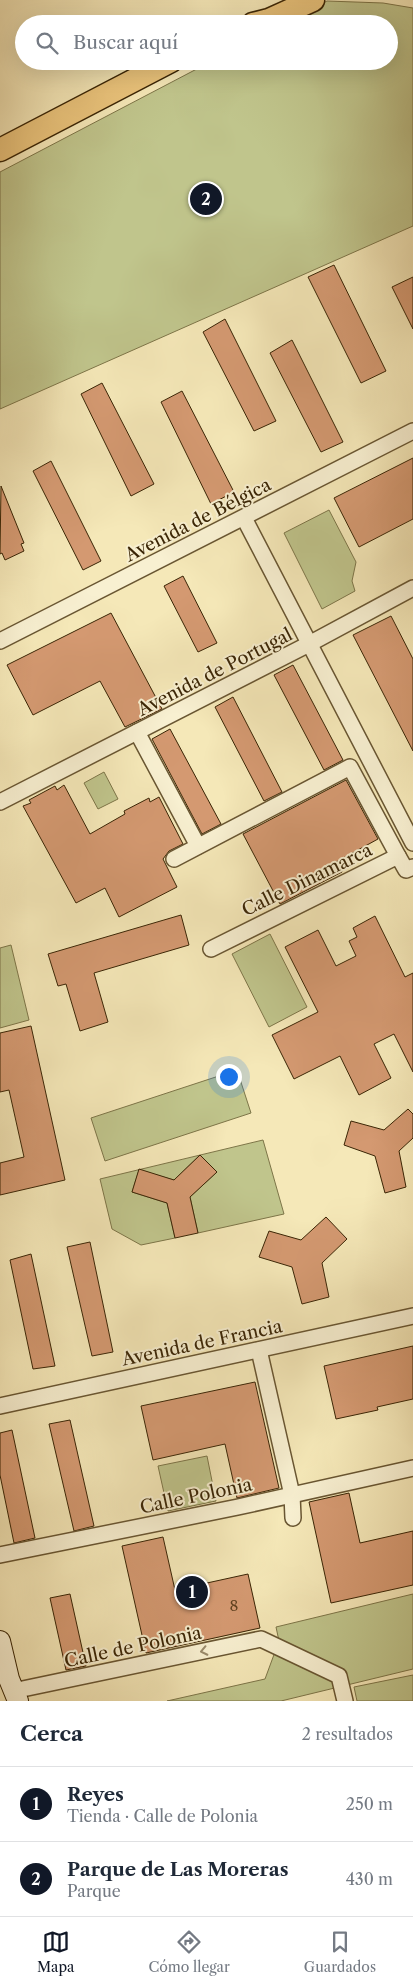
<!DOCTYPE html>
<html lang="es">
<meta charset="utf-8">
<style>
body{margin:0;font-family:"Libre Caslon Text",serif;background:#f2f2f3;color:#1f2937}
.you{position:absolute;left:228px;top:1076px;width:18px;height:18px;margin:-12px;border:4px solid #fff;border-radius:50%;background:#1a73e8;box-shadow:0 0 0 8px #1a73e833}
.badge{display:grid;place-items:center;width:32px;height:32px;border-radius:50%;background:#111827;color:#fff;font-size:16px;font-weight:700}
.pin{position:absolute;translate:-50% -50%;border:2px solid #fff;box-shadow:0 1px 5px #0006}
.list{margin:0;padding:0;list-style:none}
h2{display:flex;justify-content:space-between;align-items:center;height:65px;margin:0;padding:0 20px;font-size:21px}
h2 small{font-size:16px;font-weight:400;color:#747a83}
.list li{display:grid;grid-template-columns:32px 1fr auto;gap:15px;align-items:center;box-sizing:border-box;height:75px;padding:0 20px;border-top:1px solid #e0e1e3}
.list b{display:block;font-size:19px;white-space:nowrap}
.list p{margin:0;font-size:16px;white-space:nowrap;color:#747a83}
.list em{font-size:16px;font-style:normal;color:#747a83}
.icon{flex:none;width:28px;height:28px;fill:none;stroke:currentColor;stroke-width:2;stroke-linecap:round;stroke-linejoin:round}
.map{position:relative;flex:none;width:413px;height:1701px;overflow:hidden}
.search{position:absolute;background:#fff;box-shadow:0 5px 20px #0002;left:15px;right:15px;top:15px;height:55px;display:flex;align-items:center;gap:12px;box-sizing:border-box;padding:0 18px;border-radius:28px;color:#747a83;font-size:19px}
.sheet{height:215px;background:#fff}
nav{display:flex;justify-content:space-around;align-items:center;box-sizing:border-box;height:70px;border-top:1px solid #e0e1e3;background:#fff;font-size:14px;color:#747a83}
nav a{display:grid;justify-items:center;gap:2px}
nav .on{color:#111827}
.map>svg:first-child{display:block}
.green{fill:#c0c58c;stroke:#7d7548}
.building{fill:#d49971;stroke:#3a2505}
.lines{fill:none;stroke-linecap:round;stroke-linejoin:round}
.street-casing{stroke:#695632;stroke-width:18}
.secondary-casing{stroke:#3a2505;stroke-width:22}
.primary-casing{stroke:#3a2505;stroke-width:25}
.street{stroke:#f8f0d1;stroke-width:15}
.secondary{stroke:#f8f0d1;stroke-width:20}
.primary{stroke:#eac47c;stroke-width:22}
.oneway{stroke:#998a6b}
.labels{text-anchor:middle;stroke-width:4;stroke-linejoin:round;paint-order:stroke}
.number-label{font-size:15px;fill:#604220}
.street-label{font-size:18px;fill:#3a2505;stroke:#f8f0d1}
</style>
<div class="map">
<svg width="413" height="1701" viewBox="0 0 413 1701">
<rect width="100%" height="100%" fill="#f5e8b8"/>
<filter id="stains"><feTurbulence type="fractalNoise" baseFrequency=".004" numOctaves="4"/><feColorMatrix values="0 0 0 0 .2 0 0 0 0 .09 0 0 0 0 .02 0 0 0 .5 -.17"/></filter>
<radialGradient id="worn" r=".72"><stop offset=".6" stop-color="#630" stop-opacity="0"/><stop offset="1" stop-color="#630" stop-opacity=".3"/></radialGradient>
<g class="green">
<polygon points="327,1 383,3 413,8 413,226 0,409 0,172 212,61 389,61 389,24 283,24"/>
<polygon points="329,510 356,562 352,581 355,591 322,609 284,533"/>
<polygon points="104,772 118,799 98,809 84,783"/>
<polygon points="270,934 307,1007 269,1027 232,954"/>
<polygon points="11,945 29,1020 0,1028 0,948"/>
<polygon points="237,1070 251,1113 105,1161 91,1118"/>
<polygon points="263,1140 284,1214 198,1233 190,1197 217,1172 200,1155 174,1180 139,1170 132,1192 167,1203 175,1238 141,1245 112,1229 100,1179"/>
<polygon points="207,1456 216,1501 168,1511 158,1466"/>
<polygon points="413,1594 413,1669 281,1701 167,1701 265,1679 279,1641 276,1627"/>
<polygon points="413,1675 413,1701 357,1701 354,1687"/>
</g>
<g class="building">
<polygon points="334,265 386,371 361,383 308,277"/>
<polygon points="413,277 413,329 392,287"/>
<polygon points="225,319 276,421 254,431 203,332"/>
<polygon points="292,340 343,442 321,452 270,353"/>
<polygon points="102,383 154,484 131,496 81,394"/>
<polygon points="182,391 234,492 211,504 161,402"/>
<polygon points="413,458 413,519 359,547 334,498"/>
<polygon points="51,461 101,561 83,570 33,471"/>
<polygon points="1,486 24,543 21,544 24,551 5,560 2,553 0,554"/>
<polygon points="183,576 217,643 198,652 164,586"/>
<polygon points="111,613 162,709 125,727 100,681 33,715 7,665"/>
<polygon points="391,616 413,659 413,751 353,635"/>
<polygon points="293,665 343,760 324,770 274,675"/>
<polygon points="233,697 282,792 264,801 215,707"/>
<polygon points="170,729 221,824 202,834 152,739"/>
<polygon points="346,780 378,839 336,862 342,872 280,904 243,834"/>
<polygon points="64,785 90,834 125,814 124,811 149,798 150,802 159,797 183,844 169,851 163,859 177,887 119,917 105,888 76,903 23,806 31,803 29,800 55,786 57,790"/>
<polygon points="181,915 189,945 94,973 108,1022 80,1031 66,984 58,986 48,954"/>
<polygon points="375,916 405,977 413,973 413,1072 394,1034 374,1044 391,1078 359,1095 340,1056 294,1079 272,1035 318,1012 285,947 318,930 336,966 356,956 349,941 357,937 353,928"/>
<polygon points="31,1026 65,1180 0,1195 0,1163 24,1157 9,1090 0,1092 0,1033"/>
<polygon points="408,1109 413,1114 413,1138 399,1151 406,1187 385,1193 375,1156 344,1145 351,1121 384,1130"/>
<polygon points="200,1155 217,1172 190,1197 198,1233 175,1238 167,1203 132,1192 139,1169 174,1180"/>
<polygon points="326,1217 347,1239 322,1263 329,1297 302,1304 292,1267 259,1257 269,1231 301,1240"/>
<polygon points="90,1242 113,1352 92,1356 67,1247"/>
<polygon points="31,1254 55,1366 33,1369 10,1260"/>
<polygon points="413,1346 413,1399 377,1407 378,1410 336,1419 324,1366"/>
<polygon points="255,1382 279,1488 237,1498 225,1444 153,1460 141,1406"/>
<polygon points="70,1420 94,1526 74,1531 49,1424"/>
<polygon points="12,1430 35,1538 14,1543 0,1475 0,1433"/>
<polygon points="349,1493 360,1543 413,1531 413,1585 331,1603 309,1502"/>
<polygon points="163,1537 175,1590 248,1574 260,1628 146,1653 122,1546"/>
<polygon points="70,1594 86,1666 66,1670 50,1598"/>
</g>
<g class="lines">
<defs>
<g id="street">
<polyline points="244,518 413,843"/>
<polyline points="0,641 413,431"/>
<polyline points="137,732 198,846"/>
<polyline points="0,802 309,644 413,588"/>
<polyline points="174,859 350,767 398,856"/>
<polyline points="211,949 398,856 406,870 413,867"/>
<polyline points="259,1350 292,1495 293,1518"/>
<polyline points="0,1406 413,1316"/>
<polyline points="0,1555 238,1507 413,1468"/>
<polyline points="13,1691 261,1639 339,1676 345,1701"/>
</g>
<polyline id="secondary" points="0,1641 9,1679 18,1701"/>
<g id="primary">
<polyline points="253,24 269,20 313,0"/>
<polyline points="0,150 171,61"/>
</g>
</defs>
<use href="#street" class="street-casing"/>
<use href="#secondary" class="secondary-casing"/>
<use href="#primary" class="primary-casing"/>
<use href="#street" class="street"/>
<use href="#secondary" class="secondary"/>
<use href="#primary" class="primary"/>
</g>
<defs><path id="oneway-chevron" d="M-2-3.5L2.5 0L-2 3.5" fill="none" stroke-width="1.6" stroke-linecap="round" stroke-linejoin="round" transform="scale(1.25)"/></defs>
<use class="oneway" href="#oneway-chevron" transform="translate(204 1651) rotate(168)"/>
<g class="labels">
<g class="number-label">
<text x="234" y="1611">8</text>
</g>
<g class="street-label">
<text transform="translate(198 520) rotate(-27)" y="6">Avenida de Bélgica</text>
<text transform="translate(215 672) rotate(-27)" y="6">Avenida de Portugal</text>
<text transform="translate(307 880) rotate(-26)" y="6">Calle Dinamarca</text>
<text transform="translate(202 1343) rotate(-12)" y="6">Avenida de Francia</text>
<text transform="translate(196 1496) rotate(-12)" y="6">Calle Polonia</text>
<text transform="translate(133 1647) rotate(-12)" y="6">Calle de Polonia</text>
</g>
</g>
<rect width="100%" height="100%" filter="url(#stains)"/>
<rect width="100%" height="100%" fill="url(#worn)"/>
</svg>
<div class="you"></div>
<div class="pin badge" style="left:192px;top:1592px">1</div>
<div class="pin badge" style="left:206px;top:199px">2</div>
<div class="search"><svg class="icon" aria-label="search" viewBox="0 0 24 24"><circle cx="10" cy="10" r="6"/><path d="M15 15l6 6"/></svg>Buscar aquí</div>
</div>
<section class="sheet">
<h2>Cerca<small>2 resultados</small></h2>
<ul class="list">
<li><span class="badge">1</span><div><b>Reyes</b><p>Tienda · Calle de Polonia</p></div><em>250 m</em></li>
<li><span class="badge">2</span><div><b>Parque de Las Moreras</b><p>Parque</p></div><em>430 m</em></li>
</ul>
</section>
<nav>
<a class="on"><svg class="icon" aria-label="map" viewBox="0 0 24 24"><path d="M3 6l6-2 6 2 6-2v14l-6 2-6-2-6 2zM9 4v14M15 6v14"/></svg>Mapa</a>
<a><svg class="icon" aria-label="directions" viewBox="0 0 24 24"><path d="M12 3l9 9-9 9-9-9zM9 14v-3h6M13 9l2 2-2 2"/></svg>Cómo llegar</a>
<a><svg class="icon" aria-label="saved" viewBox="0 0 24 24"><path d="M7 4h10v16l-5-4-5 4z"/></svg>Guardados</a>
</nav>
